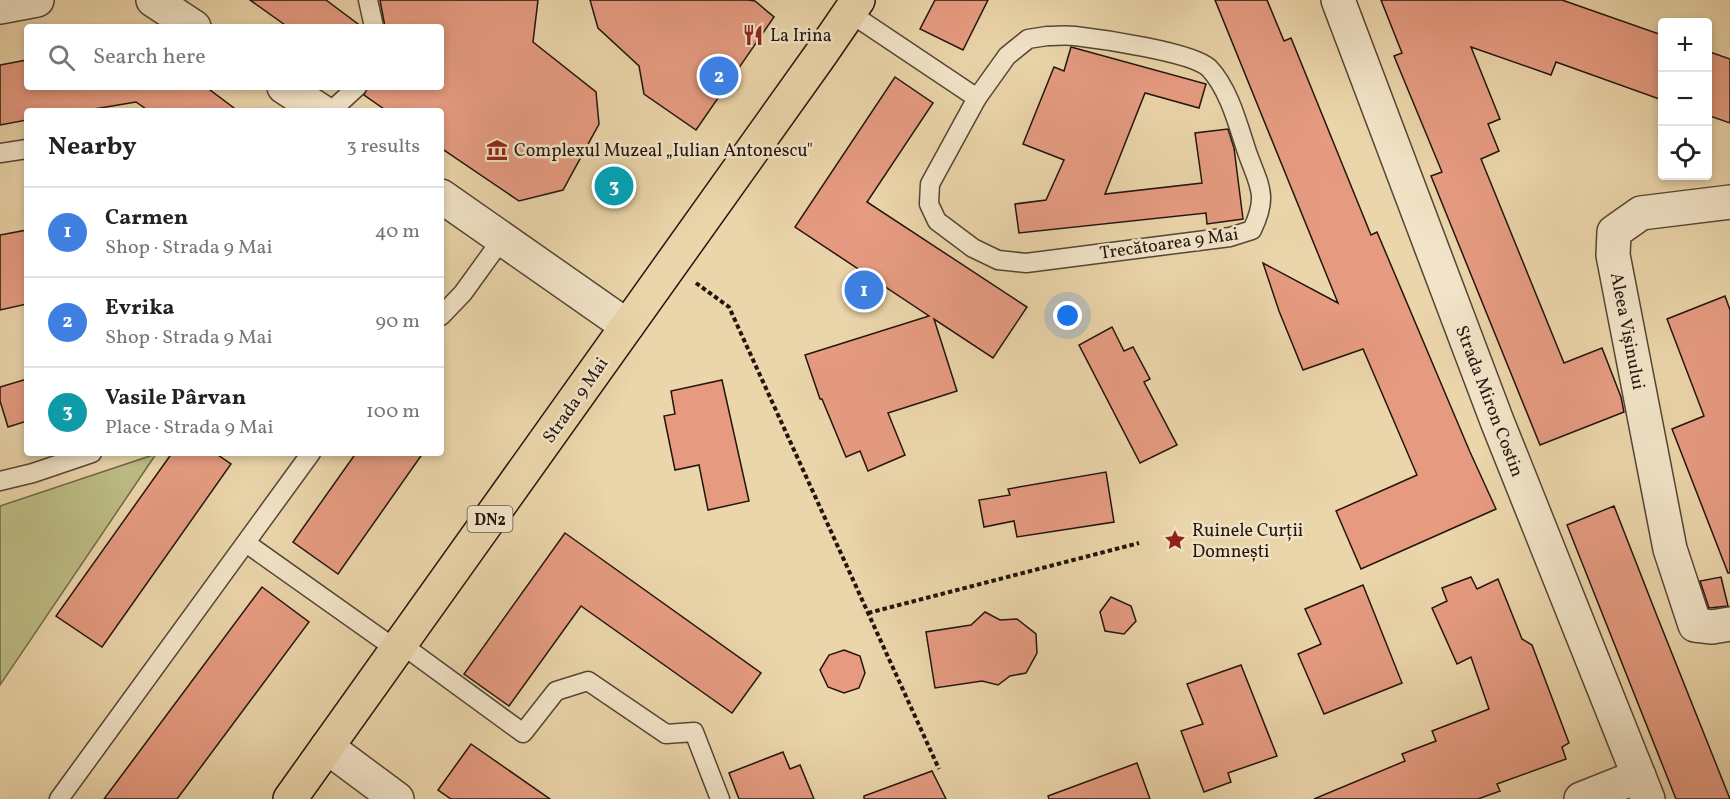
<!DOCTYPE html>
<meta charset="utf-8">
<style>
body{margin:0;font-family:Vollkorn,serif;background:#f6f6f6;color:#222}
.controls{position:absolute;right:18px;top:18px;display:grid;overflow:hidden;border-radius:6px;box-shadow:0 3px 9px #0003}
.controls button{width:54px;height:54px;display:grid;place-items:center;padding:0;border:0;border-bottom:2px solid #e0e0e0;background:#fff;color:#222;font:30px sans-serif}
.you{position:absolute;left:1068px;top:316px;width:21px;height:21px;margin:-15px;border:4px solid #fff;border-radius:50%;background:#1a73e8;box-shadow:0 0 0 9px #1a73e833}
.badge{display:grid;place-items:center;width:39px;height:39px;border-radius:50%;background:#7c3aed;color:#fff;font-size:20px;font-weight:700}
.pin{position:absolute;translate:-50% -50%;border:3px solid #fff;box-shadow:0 2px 6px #0006}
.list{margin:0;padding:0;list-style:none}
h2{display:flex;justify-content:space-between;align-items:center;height:78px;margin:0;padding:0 24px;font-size:26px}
h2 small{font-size:20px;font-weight:400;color:#767676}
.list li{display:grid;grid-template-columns:39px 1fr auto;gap:18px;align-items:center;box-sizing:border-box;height:90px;padding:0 24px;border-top:2px solid #e0e0e0}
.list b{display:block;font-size:22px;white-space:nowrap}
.list p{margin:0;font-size:20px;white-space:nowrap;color:#767676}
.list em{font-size:20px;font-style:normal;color:#767676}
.icon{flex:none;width:33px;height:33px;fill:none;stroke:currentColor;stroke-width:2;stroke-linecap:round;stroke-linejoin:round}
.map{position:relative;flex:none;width:1730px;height:799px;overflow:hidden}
.search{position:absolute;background:#fff;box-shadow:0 3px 9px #0003;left:24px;top:24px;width:420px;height:66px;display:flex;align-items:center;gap:15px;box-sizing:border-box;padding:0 21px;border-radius:6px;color:#767676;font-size:22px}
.panel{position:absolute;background:#fff;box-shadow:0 3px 9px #0003;left:24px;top:108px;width:420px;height:348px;border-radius:6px}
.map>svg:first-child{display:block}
.green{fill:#bdbc84;stroke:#706849;stroke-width:1.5}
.building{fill:#e69b81;stroke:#22150e;stroke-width:1.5}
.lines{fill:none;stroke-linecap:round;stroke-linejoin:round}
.service-casing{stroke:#544535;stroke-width:21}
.minor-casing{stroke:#544535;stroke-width:36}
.tertiary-casing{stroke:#544535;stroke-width:36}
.primary-casing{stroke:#22150e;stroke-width:36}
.path{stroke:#22150e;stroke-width:4;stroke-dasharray:4.5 3;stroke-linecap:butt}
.service{stroke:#f2e4c8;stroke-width:18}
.minor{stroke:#f2e4c8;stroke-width:33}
.tertiary{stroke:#f2e4c8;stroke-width:33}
.primary{stroke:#ebd5aa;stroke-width:33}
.labels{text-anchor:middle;stroke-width:5;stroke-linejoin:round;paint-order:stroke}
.shield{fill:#f2e4c8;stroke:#605346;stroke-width:1.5}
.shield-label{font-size:16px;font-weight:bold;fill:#22150e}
.poi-label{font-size:18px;fill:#22150e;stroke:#f2e4c8;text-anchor:start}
.street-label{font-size:18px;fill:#22150e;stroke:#f2e4c8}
</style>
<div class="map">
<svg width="1730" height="799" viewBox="0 0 1730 799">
<rect width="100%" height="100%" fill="#ebd5aa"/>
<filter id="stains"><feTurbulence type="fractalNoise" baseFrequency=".00333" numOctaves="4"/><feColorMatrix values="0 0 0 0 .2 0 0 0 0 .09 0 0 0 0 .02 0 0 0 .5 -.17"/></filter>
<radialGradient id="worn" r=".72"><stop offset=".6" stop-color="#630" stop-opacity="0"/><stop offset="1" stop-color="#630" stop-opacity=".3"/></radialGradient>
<polygon class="green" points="156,454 0,685 0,506"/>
<g class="building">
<polygon points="250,0 326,0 362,27 288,27"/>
<polygon points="380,0 538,0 533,42 596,92 599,124 563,190 519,201 441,148 441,111 387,111 364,95 368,87 441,87 441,27 385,27"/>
<polygon points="590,0 748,0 755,1 774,17 696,130 644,94 639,66 598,28"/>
<polygon points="935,0 988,0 963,50 920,29"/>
<polygon points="1215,0 1267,0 1284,41 1291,38 1371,235 1377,232 1470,452 1496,509 1361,569 1336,511 1417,475 1363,349 1303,370 1279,311 1263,263 1338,303"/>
<polygon points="1381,0 1562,0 1662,35 1662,100 1556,62 1551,75 1471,47 1500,119 1488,124 1499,151 1481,159 1564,363 1602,348 1621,397 1624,412 1540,445 1431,176 1442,172 1394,56 1402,53"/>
<polygon points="1071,47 1206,84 1199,108 1145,93 1105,194 1202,183 1195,133 1228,129 1234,148 1243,219 1207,224 1206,213 1019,233 1015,204 1046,200 1064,160 1023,144 1054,67 1064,71"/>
<polygon points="1707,51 1730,59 1730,123 1707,115"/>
<polygon points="27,60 27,87 206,87 238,111 149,111 136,102 82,111 27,111 27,120 0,125 0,65"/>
<polygon points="895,77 933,103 867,202 1027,307 993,358 934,319 957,391 888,413 905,455 868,471 860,451 846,457 822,399 820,399 805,355 929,316 795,227"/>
<polygon points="27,230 27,304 0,310 0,235"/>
<polygon points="1725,296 1730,310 1730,573 1728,573 1672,429 1704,416 1667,319"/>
<polygon points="1112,327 1124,351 1133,347 1150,379 1144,382 1177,445 1140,463 1079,345"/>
<polygon points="27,379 27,421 8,427 0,401 0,387"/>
<polygon points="722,380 749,501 708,510 699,465 675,470 664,416 675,414 671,391"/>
<polygon points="172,453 215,453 231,464 102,647 56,616"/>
<polygon points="356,453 423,453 338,574 293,542"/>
<polygon points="1106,472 1114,522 1017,537 1014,521 984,527 979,500 1010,495 1008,489"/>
<polygon points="1614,506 1657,616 1730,799 1676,799 1567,525"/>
<polygon points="565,533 761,673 732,713 581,606 509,706 464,674"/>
<polygon points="1471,577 1477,589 1498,579 1522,639 1532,645 1569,743 1562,747 1566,759 1497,784 1500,791 1478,799 1314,799 1405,761 1402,754 1436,741 1432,731 1489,709 1471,657 1457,664 1432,608 1447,601 1442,588"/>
<polygon points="1721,577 1728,606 1709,608 1700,581"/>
<polygon points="1363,585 1402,683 1324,714 1298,654 1321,644 1305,609"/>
<polygon points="262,587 309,622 177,799 104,799"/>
<polygon points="1111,597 1131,606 1136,621 1124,634 1105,631 1100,612"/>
<polygon points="985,612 1000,620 1017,619 1036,634 1037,653 1026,673 1010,676 998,685 982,681 935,688 926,632 971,625"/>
<polygon points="844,650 860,656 865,673 859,688 844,693 828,687 820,670 829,655"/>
<polygon points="1241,665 1277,756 1228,773 1231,782 1204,792 1181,731 1203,724 1187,684"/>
<polygon points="471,744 550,799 451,799 438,790"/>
<polygon points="783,752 790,769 800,765 814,799 739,799 729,773"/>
<polygon points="1137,763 1150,799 1049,799 1048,796"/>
<polygon points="932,771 946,799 864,799 864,796"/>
</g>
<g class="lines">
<defs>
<g id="service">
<polyline points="368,0 374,27"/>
<polyline points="850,13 977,98"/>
<path d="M1047,36C1057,36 1066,35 1075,36C1101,39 1192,52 1209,68C1229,89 1238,125 1247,152C1259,186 1269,195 1252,230L1230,237L1026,263L998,260L973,248L937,221L929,204L930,184L977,98L1007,56L1028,39Z"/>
<polyline points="331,111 357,87"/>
<polyline points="0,153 27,149"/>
<polyline points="441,316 463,293 502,239"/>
<polyline points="0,481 33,473 92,453"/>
<polyline points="246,543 397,650"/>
<polyline points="401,644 523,733 556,691 588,681 666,734 694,732 720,799"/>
<polyline points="59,799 311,453"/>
</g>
<g id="minor">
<polyline points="153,0 194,27"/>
<polyline points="0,7 37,0"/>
<polyline points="284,87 321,111"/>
<polyline points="441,196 627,326"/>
<polyline points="1730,202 1641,213 1614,232 1613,255 1670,549 1695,625 1712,627 1730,624"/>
<polyline points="327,747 397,799"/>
<polyline points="1581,799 1639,776"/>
</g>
<polyline id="tertiary" points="1338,0 1497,421 1648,799"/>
<polyline id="primary" points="290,799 821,54 858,0"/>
</defs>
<use href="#service" class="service-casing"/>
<use href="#minor" class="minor-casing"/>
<use href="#tertiary" class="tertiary-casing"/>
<use href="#primary" class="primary-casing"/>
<g class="path">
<polyline points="696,283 729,307 939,769"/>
<polyline points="868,613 1139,543"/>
</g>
<use href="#service" class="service"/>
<use href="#minor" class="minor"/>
<use href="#tertiary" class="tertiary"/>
<use href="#primary" class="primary"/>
</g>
<defs>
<symbol id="restaurant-bare" viewBox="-9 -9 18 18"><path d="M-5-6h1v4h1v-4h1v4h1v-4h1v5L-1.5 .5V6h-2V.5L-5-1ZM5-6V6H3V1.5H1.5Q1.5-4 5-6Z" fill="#8f2418" stroke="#f2e4c8" stroke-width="2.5" paint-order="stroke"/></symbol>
<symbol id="museum-bare" viewBox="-9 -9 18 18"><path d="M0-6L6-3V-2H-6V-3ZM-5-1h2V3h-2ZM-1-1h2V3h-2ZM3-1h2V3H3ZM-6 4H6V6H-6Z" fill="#8f2418" stroke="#f2e4c8" stroke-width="2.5" paint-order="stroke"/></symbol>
<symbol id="sight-bare" viewBox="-9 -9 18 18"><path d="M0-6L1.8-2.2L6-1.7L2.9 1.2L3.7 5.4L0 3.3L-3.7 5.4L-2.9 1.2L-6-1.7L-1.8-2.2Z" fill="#8f2418" stroke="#f2e4c8" stroke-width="2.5" paint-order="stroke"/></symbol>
</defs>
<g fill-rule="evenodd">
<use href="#restaurant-bare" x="738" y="20" width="30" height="30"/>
<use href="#museum-bare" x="482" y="135" width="30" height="30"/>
<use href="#sight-bare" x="1160" y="525" width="30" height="30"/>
</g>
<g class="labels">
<rect class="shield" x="467.5" y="506" width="45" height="26" rx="4.5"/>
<g class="shield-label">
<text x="490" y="525">DN2</text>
</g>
<g class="poi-label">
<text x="770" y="41">La Irina</text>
<text x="514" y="156">Complexul Muzeal „Iulian Antonescu"</text>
<text x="1192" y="536">Ruinele Curții<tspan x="1192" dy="21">Domnești</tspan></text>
</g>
<g class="street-label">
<text transform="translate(1169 243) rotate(-8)" y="6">Trecătoarea 9 Mai</text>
<text transform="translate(1628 331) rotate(79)" y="6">Aleea Vișinului</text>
<text transform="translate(575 400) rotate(-55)" y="6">Strada 9 Mai</text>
<text transform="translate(1490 401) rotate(69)" y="6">Strada Miron Costin</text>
</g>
</g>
<rect width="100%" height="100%" filter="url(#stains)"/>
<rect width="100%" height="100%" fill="url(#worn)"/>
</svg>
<div class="controls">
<button>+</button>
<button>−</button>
<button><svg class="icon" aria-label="locate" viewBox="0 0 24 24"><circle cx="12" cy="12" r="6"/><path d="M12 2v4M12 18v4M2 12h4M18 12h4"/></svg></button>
</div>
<div class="you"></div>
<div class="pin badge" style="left:864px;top:290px;background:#3f7fe0">1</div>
<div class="pin badge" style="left:719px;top:76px;background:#3f7fe0">2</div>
<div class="pin badge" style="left:614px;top:186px;background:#0f9aa8">3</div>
<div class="search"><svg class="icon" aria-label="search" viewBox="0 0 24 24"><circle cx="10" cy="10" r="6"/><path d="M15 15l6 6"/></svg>Search here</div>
<section class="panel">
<h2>Nearby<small>3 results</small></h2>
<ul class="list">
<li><span class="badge" style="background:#3f7fe0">1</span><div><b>Carmen</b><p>Shop · Strada 9 Mai</p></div><em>40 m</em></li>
<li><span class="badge" style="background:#3f7fe0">2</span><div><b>Evrika</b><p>Shop · Strada 9 Mai</p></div><em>90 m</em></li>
<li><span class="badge" style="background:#0f9aa8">3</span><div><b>Vasile Pârvan</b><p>Place · Strada 9 Mai</p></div><em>100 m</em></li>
</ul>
</section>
</div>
